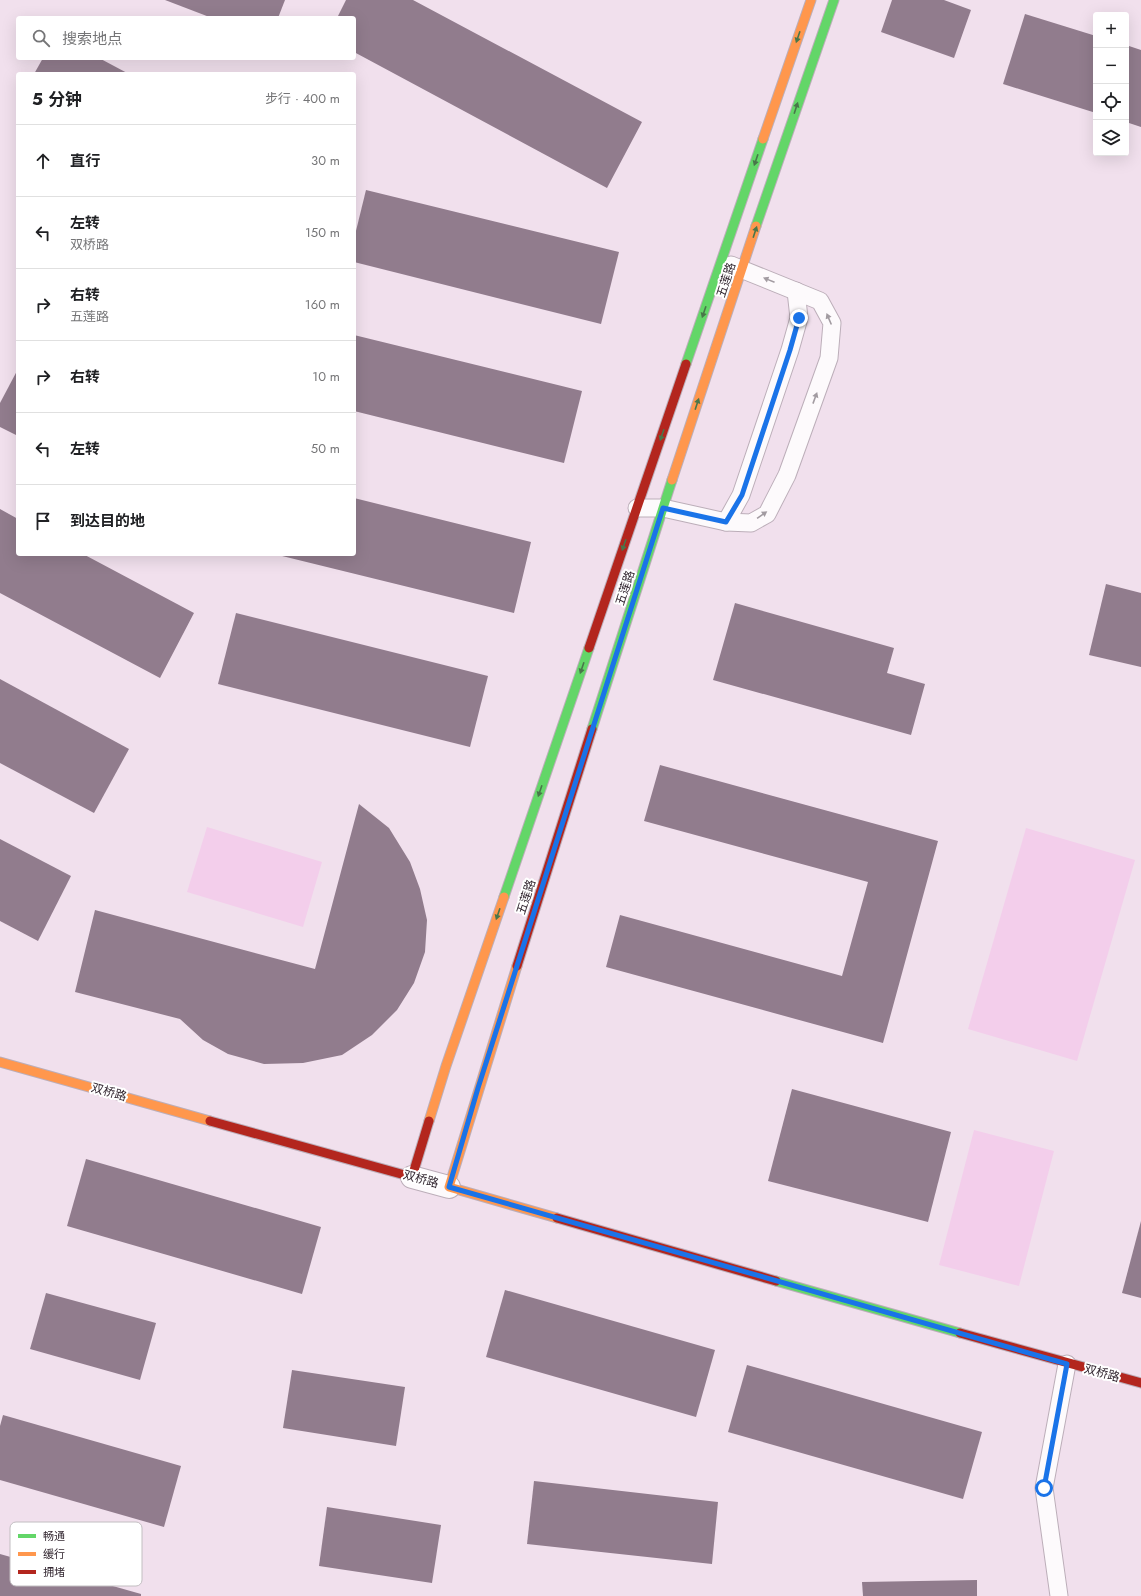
<!DOCTYPE html>
<html lang="zh">
<meta charset="utf-8">
<style>
body{margin:0;font-family:Jost,"Noto Sans SC",sans-serif;background:#f2f2f2;color:#202124}
.controls{position:absolute;right:12px;top:12px;display:grid;overflow:hidden;border-radius:4px;box-shadow:0 4px 16px #0002}
.controls button{width:36px;height:36px;display:grid;place-items:center;padding:0;border:0;border-bottom:1px solid #e0e0e0;background:#fff;color:#202124;font:20px sans-serif}
.stop{position:absolute;width:12px;height:12px;margin:-9px;border:3px solid #1a73e8;border-radius:50%;background:#fff}
.stop.end{background:#1a73e8;border-color:#fff;box-shadow:0 1px 4px #0008}
.list{margin:0;padding:0;list-style:none}
h2{display:flex;justify-content:space-between;align-items:center;height:52px;margin:0;padding:0 16px;font-size:17px}
h2 small{font-size:13px;font-weight:400;color:#757577}
.list li{display:grid;grid-template-columns:26px 1fr auto;gap:12px;align-items:center;box-sizing:border-box;height:72px;padding:0 16px;border-top:1px solid #e0e0e0}
.list b{display:block;font-size:15px;white-space:nowrap}
.list p{margin:0;font-size:13px;white-space:nowrap;color:#757577}
.list em{font-size:13px;font-style:normal;color:#757577}
.icon{flex:none;width:22px;height:22px;fill:none;stroke:currentColor;stroke-width:2;stroke-linecap:round;stroke-linejoin:round}
.map{position:relative;flex:none;width:1141px;height:1596px;overflow:hidden}
.search{position:absolute;background:#fff;box-shadow:0 4px 16px #0002;left:16px;top:16px;width:340px;height:44px;display:flex;align-items:center;gap:10px;box-sizing:border-box;padding:0 14px;border-radius:4px;color:#757577;font-size:15px}
.panel{position:absolute;background:#fff;box-shadow:0 4px 16px #0002;left:16px;top:72px;width:340px;height:484px;border-radius:4px}
.map>svg:first-child{display:block}
.green{fill:#f3ceeb}
.building{fill:#917c8d}
.lines{fill:none;stroke-linecap:round;stroke-linejoin:round}
.lane-casing{stroke:#bcaeb9;stroke-width:19}
.street-casing{stroke:#bcaeb9;stroke-width:24}
.fast-casing{stroke:#bcaeb9;stroke-width:11}
.slow-casing{stroke:#bcaeb9;stroke-width:11}
.jam-casing{stroke:#bcaeb9;stroke-width:11}
.lane{stroke:#fdfafc;stroke-width:17}
.street{stroke:#fdfafc;stroke-width:22}
.fast{stroke:#63d668;stroke-width:9}
.slow{stroke:#ff974d;stroke-width:9}
.jam{stroke:#b3261e;stroke-width:9}
.oneway{fill:#49764a}
.oneway2{fill:#a29ba1}
.route{stroke:#1a73e8;stroke-width:5}
.labels{text-anchor:middle;stroke-width:4;stroke-linejoin:round;paint-order:stroke}
.street-label{font-size:12px;fill:#332731;stroke:#fff}
.key{fill:#fff;stroke:#c2bec1;stroke-width:1}
.key-label{font-size:11px;fill:#332731}
</style>
<div class="map">
<svg width="1141" height="1596" viewBox="0 0 1141 1596">
<rect width="100%" height="100%" fill="#f1e0ed"/>
<g class="green">
<polygon points="207,827 322,862 303,927 187,892"/>
<polygon points="1026,828 1135,860 1077,1061 968,1029"/>
<polygon points="974,1130 1054,1151 1019,1286 939,1265"/>
</g>
<g class="building">
<polygon points="165,0 285,0 278,18 212,18"/>
<polygon points="346,0 413,0 642,122 607,188 354,52 354,18 337,18"/>
<polygon points="892,0 944,0 971,10 954,58 881,32"/>
<polygon points="1025,14 1096,36 1096,113 1003,84"/>
<polygon points="1126,45 1141,50 1141,127 1126,122"/>
<polygon points="43,58 99,58 129,74 34,74"/>
<polygon points="366,190 619,252 601,324 354,262 354,239"/>
<polygon points="354,335 582,391 564,463 354,411"/>
<polygon points="18,369 18,436 0,427 0,403"/>
<polygon points="354,498 531,542 514,613 278,555 354,554"/>
<polygon points="0,509 18,519 18,554 83,554 194,613 160,678 0,593"/>
<polygon points="1106,584 1141,593 1141,667 1089,655"/>
<polygon points="735,603 894,648 887,673 925,684 911,735 713,680"/>
<polygon points="236,613 488,676 470,747 218,684"/>
<polygon points="0,679 129,749 94,813 0,763"/>
<polygon points="660,765 938,841 883,1043 606,967 620,915 842,976 868,882 644,821"/>
<polygon points="359,804 389,828 410,862 420,889 427,920 425,952 414,983 397,1010 372,1035 342,1055 303,1063 264,1064 228,1054 203,1040 180,1019 75,992 95,910 315,969"/>
<polygon points="0,839 71,876 38,941 0,921"/>
<polygon points="792,1089 951,1132 928,1222 768,1181"/>
<polygon points="86,1159 321,1227 302,1294 67,1226"/>
<polygon points="1141,1221 1141,1298 1122,1293"/>
<polygon points="505,1290 715,1350 696,1417 486,1357"/>
<polygon points="46,1293 156,1323 140,1380 30,1349"/>
<polygon points="747,1365 982,1432 963,1499 728,1432"/>
<polygon points="292,1370 405,1387 396,1446 283,1428"/>
<polygon points="3,1415 181,1466 164,1527 0,1480 0,1426"/>
<polygon points="534,1481 718,1502 712,1564 527,1544"/>
<polygon points="327,1507 441,1525 432,1583 319,1566"/>
<polygon points="0,1554 141,1594 141,1596 0,1596"/>
<polygon points="977,1580 977,1596 863,1596 862,1582"/>
</g>
<g class="lines">
<defs>
<g id="lane">
<polyline points="637,508 663,508 726,522 751,523 767,514 787,475 829,358 832,323 820,301 731,265"/>
<polyline points="726,522 741,495 790,350 799,318 796,291"/>
<polyline points="1059,1596 1044,1488 1067,1364"/>
</g>
<polyline id="street" points="412,1177 449,1187"/>
<g id="fast">
<polyline points="756,226 834,0"/>
<polyline points="686,364 763,139"/>
<polyline points="592,729 672,480"/>
<polyline points="504,897 589,648"/>
<polyline points="776,1281 960,1333"/>
</g>
<g id="slow">
<polyline points="763,139 811,0"/>
<polyline points="672,480 756,226"/>
<polyline points="517,966 449,1187 557,1218"/>
<polyline points="0,1062 210,1121"/>
<polyline points="429,1121 446,1066 504,897"/>
</g>
<g id="jam">
<polyline points="589,648 686,364"/>
<polyline points="517,966 592,729"/>
<polyline points="210,1121 412,1177 429,1121"/>
<polyline points="557,1218 776,1281"/>
<polyline points="960,1333 1141,1383"/>
</g>
</defs>
<use href="#lane" class="lane-casing"/>
<use href="#street" class="street-casing"/>
<use href="#fast" class="fast-casing"/>
<use href="#slow" class="slow-casing"/>
<use href="#jam" class="jam-casing"/>
<use href="#lane" class="lane"/>
<use href="#street" class="street"/>
<use href="#fast" class="fast"/>
<use href="#slow" class="slow"/>
<use href="#jam" class="jam"/>
</g>
<defs><path id="oneway-solid" d="M-6-.8H1V-3.2L6.5 0L1 3.2V.8H-6Z"/></defs>
<g class="oneway">
<use href="#oneway-solid" transform="translate(798 37) rotate(109)"/>
<use href="#oneway-solid" transform="translate(796 108) rotate(-72)"/>
<use href="#oneway-solid" transform="translate(756 160) rotate(109)"/>
<use href="#oneway-solid" transform="translate(755 232) rotate(-72)"/>
<use href="#oneway-solid" transform="translate(704 312) rotate(109)"/>
<use href="#oneway-solid" transform="translate(697 404) rotate(-72)"/>
<use href="#oneway-solid" transform="translate(662 435) rotate(109)"/>
<use href="#oneway-solid" transform="translate(624 545) rotate(109)"/>
<use href="#oneway-solid" transform="translate(582 668) rotate(109)"/>
<use href="#oneway-solid" transform="translate(540 791) rotate(109)"/>
<use href="#oneway-solid" transform="translate(498 914) rotate(109)"/>
</g>
<g class="oneway2">
<use href="#oneway-solid" transform="translate(769 280) rotate(-158)"/>
<use href="#oneway-solid" transform="translate(829 319) rotate(-113)"/>
<use href="#oneway-solid" transform="translate(815 398) rotate(-70)"/>
<use href="#oneway-solid" transform="translate(762 515) rotate(-35)"/>
</g>
<g class="lines">
<polyline class="route" points="799,318 790,350 742,495 726,522 663,508 478,1088 449,1187 1067,1364 1044,1488"/>
</g>
<g class="labels">
<g class="street-label">
<text transform="translate(726 280) rotate(-72)" y="4">五莲路</text>
<text transform="translate(625 588) rotate(-72)" y="4">五莲路</text>
<text transform="translate(526 897) rotate(-72)" y="4">五莲路</text>
<text transform="translate(109 1092) rotate(16)" y="4">双桥路</text>
<text transform="translate(421 1179) rotate(15)" y="4">双桥路</text>
<text transform="translate(1102 1373) rotate(15)" y="4">双桥路</text>
</g>
</g>
<rect x="10" y="1522" width="132" height="64" rx="6" class="key"/>
<rect x="18" y="1534" width="18" height="4" fill="#63d668"/>
<rect x="18" y="1552" width="18" height="4" fill="#ff974d"/>
<rect x="18" y="1570" width="18" height="4" fill="#b3261e"/>
<g class="key-label">
<text x="43" y="1540">畅通</text>
<text x="43" y="1558">缓行</text>
<text x="43" y="1576">拥堵</text>
</g>
</svg>
<div class="controls">
<button>+</button>
<button>−</button>
<button><svg class="icon" aria-label="locate" viewBox="0 0 24 24"><circle cx="12" cy="12" r="6"/><path d="M12 2v4M12 18v4M2 12h4M18 12h4"/></svg></button>
<button><svg class="icon" aria-label="layers" viewBox="0 0 24 24"><path d="M12 4l9 5-9 5-9-5zM3 14l9 5 9-5"/></svg></button>
</div>
<div class="stop" style="left:1044px;top:1488px"></div>
<div class="stop end" style="left:799px;top:318px"></div>
<div class="search"><svg class="icon" aria-label="search" viewBox="0 0 24 24"><circle cx="10" cy="10" r="6"/><path d="M15 15l6 6"/></svg>搜索地点</div>
<section class="panel">
<h2>5 分钟<small>步行 · 400 m</small></h2>
<ul class="list">
<li><svg class="icon" aria-label="ahead" viewBox="0 0 24 24"><path d="M12 20V5M6 11l6-6 6 6"/></svg><div><b>直行</b></div><em>30 m</em></li>
<li><svg class="icon" aria-label="left" viewBox="0 0 24 24"><path d="M17 20v-9H6M10 6l-5 5 5 5"/></svg><div><b>左转</b><p>双桥路</p></div><em>150 m</em></li>
<li><svg class="icon" aria-label="right" viewBox="0 0 24 24"><path d="M7 20v-9h11M14 6l5 5-5 5"/></svg><div><b>右转</b><p>五莲路</p></div><em>160 m</em></li>
<li><svg class="icon" aria-label="right" viewBox="0 0 24 24"><path d="M7 20v-9h11M14 6l5 5-5 5"/></svg><div><b>右转</b></div><em>10 m</em></li>
<li><svg class="icon" aria-label="left" viewBox="0 0 24 24"><path d="M17 20v-9H6M10 6l-5 5 5 5"/></svg><div><b>左转</b></div><em>50 m</em></li>
<li><svg class="icon" aria-label="arrive" viewBox="0 0 24 24"><path d="M6 21V4h12l-3 4 3 4H6"/></svg><div><b>到达目的地</b></div></li>
</ul>
</section>
</div>
